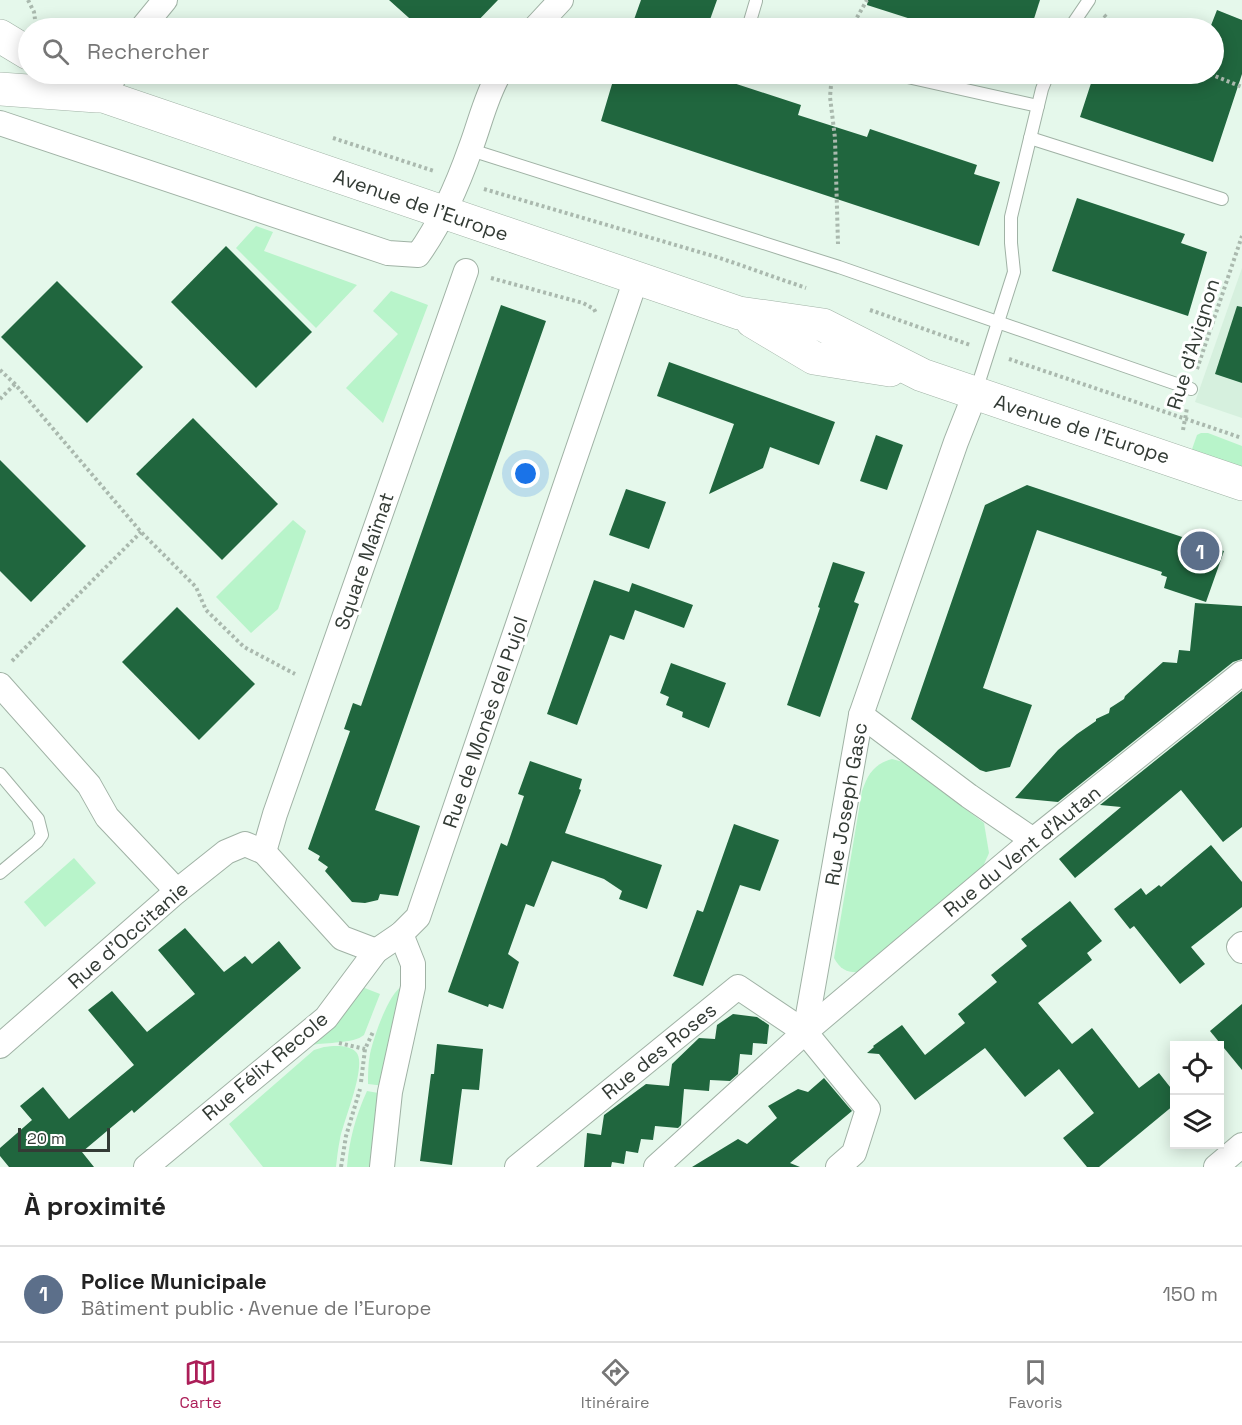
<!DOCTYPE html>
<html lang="fr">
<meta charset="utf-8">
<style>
body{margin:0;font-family:"Space Grotesk",sans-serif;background:#f6f6f6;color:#222}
.controls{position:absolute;right:18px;bottom:18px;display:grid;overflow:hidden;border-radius:0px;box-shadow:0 3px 15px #0003}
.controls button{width:54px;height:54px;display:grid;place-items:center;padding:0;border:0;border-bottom:2px solid #e0e0e0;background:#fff;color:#222;font:30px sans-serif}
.scale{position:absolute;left:18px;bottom:15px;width:92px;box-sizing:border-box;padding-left:6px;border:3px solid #333b35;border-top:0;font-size:16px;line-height:21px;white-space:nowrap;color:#333b35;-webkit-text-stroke:4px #fff;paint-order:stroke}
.you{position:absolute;left:526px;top:474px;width:21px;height:21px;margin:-15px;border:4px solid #fff;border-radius:50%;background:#1a73e8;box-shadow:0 0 0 9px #1a73e833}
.badge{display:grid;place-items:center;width:39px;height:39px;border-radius:50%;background:#ac1e58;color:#fff;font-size:20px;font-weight:700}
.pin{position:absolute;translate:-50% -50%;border:3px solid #fff;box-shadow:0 2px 6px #0006}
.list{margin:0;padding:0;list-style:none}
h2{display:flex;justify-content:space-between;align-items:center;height:78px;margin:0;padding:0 24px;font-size:26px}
h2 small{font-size:20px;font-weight:400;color:#767676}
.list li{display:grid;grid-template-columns:39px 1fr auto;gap:18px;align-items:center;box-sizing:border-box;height:96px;padding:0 24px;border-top:2px solid #e0e0e0}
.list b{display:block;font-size:22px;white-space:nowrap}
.list p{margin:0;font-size:20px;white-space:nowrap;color:#767676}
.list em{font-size:20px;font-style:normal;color:#767676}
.icon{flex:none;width:33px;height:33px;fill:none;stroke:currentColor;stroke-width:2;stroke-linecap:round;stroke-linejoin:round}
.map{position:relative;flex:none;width:1242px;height:1167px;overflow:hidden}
.search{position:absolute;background:#fff;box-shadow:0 3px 15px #0003;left:18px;right:18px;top:18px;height:66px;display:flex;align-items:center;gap:15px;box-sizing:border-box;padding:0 21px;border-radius:33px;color:#767676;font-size:22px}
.sheet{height:174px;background:#fff}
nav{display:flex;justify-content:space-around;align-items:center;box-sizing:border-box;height:84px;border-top:2px solid #e0e0e0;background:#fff;font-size:16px;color:#767676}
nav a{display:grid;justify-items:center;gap:3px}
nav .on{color:#ac1e58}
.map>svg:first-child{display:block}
.built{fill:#d6f0de}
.green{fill:#b8f4ca}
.building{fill:#20663e}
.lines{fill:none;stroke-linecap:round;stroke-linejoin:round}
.lane-casing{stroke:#a0b2a5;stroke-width:14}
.street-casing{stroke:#a0b2a5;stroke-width:26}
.secondary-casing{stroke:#a0b2a5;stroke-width:34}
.path{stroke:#aab9ae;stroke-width:4;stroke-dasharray:3 3;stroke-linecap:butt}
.lane{stroke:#fff;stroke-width:12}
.street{stroke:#fff;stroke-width:24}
.secondary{stroke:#fff;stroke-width:33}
.labels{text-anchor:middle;stroke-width:6;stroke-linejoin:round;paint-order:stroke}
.street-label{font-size:20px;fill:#333b35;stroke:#fff}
</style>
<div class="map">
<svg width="1242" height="1167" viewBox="0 0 1242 1167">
<rect width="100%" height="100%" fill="#e5f8eb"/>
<polygon class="built" points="1242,268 1242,418 1195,402"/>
<g class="green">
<polygon points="256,226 273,232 264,251 357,285 316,328 236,248"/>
<polygon points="391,291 428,305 383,423 346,388 398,334 373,311"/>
<polygon points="1201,433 1208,433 1242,446 1242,470 1191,452 1197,435"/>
<polygon points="293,520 306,531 278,609 251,633 216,597"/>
<path d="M892,759L903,762L984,823L989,853L981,871L861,972C847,973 841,970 834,958L862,791C868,774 874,764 892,759Z"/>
<polygon points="74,858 96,883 45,927 24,902"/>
<path d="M357,985L380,994L364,1035C353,1044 327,1042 312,1045C333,1029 344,1008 357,985Z"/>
<path d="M403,986L385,1086L368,1084C368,1074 368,1064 370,1054C373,1039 389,991 403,986Z"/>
<path d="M324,1047C333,1046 348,1044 356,1052C368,1064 343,1122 340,1139C338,1148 337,1158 336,1167H263L229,1124L314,1050Z"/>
<path d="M367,1091L384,1094L376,1167H347C349,1140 356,1115 367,1091Z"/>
</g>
<g class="building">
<polygon points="389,0 498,0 471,28 415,28 418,26"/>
<polygon points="641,0 717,0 707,28 631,28"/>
<polygon points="868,0 1040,0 1031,28 939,28 867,5"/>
<polygon points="1217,10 1242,20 1242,74 1213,162 1080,117 1094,74 1214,74 1214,28 1210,28"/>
<polygon points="615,74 706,74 801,105 798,115 867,137 870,129 977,165 974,174 1000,182 979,246 601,121"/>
<polygon points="1077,198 1185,234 1181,243 1207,252 1188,316 1052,271"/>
<polygon points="226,246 312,332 256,388 171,302"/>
<polygon points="57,281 143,367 87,423 1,337"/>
<polygon points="501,305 546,321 375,810 420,826 398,896 380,894 378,900 365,903 352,902 325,871 328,867 318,860 320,856 308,849 350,731 344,729 353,703 361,706"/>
<polygon points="1237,306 1242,307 1242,383 1215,374"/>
<polygon points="669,362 835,422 819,465 770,447 763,468 709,494 734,424 657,396"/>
<polygon points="193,418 278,504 222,560 136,474"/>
<polygon points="876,435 903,445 887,490 860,481"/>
<polygon points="0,460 86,546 31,602 0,571"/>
<polygon points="1027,485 1224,551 1206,602 1164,588 1167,577 1161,575 1162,572 1037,530 983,688 1032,705 1010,767 986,772 980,770 911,719 985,505"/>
<polygon points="626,489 666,502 649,549 609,535"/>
<polygon points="833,562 865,572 854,602 859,604 820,717 787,705 820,608 818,607"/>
<polygon points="594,580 629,592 632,583 693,605 684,628 635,610 624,640 610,635 577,725 547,714"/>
<polygon points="1195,603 1242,606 1242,659 1233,662 1058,802 1015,798 1058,750 1077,734 1096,721 1096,719 1109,713 1110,708 1124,699 1125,696 1163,662 1177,663 1179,650 1190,651"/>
<polygon points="177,607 255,684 199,740 122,662"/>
<polygon points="671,663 726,683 709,728 682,717 683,712 666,705 669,697 660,693"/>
<polygon points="1242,691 1242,827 1223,842 1181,790 1075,878 1059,859 1121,807 1100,805"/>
<polygon points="530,761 582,779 579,789 581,790 565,833 662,865 647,909 619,899 622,891 604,879 552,861 534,907 526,904 508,954 519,962 503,1009 489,1004 488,1007 448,992 501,843 507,846 524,796 518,794"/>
<polygon points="734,824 779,840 760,891 740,885 703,986 673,976 697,910 703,912"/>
<polygon points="1211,845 1242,882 1242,907 1191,947 1205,964 1180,984 1134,926 1130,929 1114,909 1141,888 1146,895 1159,885 1161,887"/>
<polygon points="1070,901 1102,941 1087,953 1092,960 1038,1003 1072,1044 1092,1028 1139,1088 1159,1073 1174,1092 1174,1105 1099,1167 1087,1167 1063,1138 1094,1113 1059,1069 1025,1097 985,1048 915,1100 879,1054 867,1053 874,1047 873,1046 902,1025 925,1055 965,1023 958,1014 997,982 991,975 1027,946 1021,939"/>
<polygon points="185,928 224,972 245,956 252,964 279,941 301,968 134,1113 132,1110 82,1152 94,1167 9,1167 0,1156 0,1148 32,1120 20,1106 43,1087 69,1119 134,1065 88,1010 112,991 147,1032 195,994 158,950"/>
<polygon points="1242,1004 1242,1070 1210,1031"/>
<polygon points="733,1014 757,1017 769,1025 767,1044 753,1043 752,1055 740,1054 738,1074 730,1081 710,1080 709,1091 684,1089 681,1125 678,1128 655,1126 653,1140 641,1139 638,1153 626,1151 624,1164 612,1162 611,1167 584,1167 587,1133 601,1135 604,1115 646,1084 669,1086 672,1064 699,1038 715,1039 717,1025"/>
<polygon points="437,1044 483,1049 479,1090 462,1089 452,1165 420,1161 431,1074 434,1074"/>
<polygon points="824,1078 852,1111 790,1163 800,1167 692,1167 738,1139 747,1144 777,1118 768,1106 798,1089 808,1092"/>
</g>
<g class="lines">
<defs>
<g id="lane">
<polyline points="749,28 748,28 756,1"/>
<polyline points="1070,28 1089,0"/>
<polyline points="894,74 1038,106"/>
<polyline points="1030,138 1222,199"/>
<polyline points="471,150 839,267 1191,389"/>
<polyline points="976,391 1014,272 1011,243 1011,217 1042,89 1048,74"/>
<polyline points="0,774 38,819 42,835 37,842 0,873"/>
</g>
<g id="street">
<polyline points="142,28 165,0"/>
<polyline points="535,28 561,0"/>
<polyline points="103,96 116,74"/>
<path d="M0,123L388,253L418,255C441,223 458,184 471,147C480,123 486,96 499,74"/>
<polyline points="0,685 89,785 107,817 177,891"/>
<polyline points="861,715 969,796 1033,840"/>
<polyline points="264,852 275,814 466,271"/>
<polyline points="1242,944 1239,947 1242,951"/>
<polyline points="805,1032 861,715 956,442 975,394"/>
<polyline points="0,1046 177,891 226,852 245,844 264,852 342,938 376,951"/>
<polyline points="146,1167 326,1018 376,951 401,934 418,917 636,279"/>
<polyline points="382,1167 390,1092 413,987 413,964 401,934"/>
<polyline points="517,1167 738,987 805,1032 868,1109 854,1153 838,1167"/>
<polyline points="656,1167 805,1032 1033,840 1242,673"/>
<polyline points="1216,1167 1242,1145"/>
</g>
<g id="secondary">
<polyline points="0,36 28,53"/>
<polyline points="64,74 103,96 739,313 823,325 922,375 1242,484"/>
<polyline points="0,89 97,96"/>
<polyline points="752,321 814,358 890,370"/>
</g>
</defs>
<use href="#lane" class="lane-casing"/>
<use href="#street" class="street-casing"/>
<use href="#secondary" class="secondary-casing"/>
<g class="path">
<polyline points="28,0 34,12 35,19"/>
<polyline points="1104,15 1117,28"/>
<polyline points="851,28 867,0"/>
<polyline points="832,74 830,97 835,138 838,244"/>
<polyline points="1210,74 1242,87"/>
<polyline points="333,138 434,171"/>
<polyline points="484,189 720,258 806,288"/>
<polyline points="491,278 583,303 594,309 596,313"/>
<polyline points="870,310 970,345"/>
<polyline points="1009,359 1242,438"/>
<polyline points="1197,369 1242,236"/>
<polyline points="0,370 15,384 141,532 196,587 206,610 244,647 295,674"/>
<polyline points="0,399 15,384"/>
<polyline points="1183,430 1187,408"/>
<polyline points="12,661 141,532"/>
<polyline points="339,1043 365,1049"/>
<polyline points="361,1082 365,1049 373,1032"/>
<polyline points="341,1167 346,1136 360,1089"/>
</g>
<use href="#lane" class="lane"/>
<use href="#street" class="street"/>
<use href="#secondary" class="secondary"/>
</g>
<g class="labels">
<g class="street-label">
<text transform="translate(421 205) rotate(19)" y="7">Avenue de l'Europe</text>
<text transform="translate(1193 344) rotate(-73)" y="7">Rue d'Avignon</text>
<text transform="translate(1082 429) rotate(18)" y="7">Avenue de l'Europe</text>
<text transform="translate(364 561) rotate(-71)" y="7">Square Maïmat</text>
<text transform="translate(485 722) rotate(-71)" y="7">Rue de Monès del Pujol</text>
<text transform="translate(846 804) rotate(-80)" y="7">Rue Joseph Gasc</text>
<text transform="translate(1022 851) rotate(-39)" y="7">Rue du Vent d'Autan</text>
<text transform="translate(128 935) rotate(-41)" y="7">Rue d'Occitanie</text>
<text transform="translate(659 1051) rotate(-39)" y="7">Rue des Roses</text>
<text transform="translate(265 1066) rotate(-40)" y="7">Rue Félix Recole</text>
</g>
</g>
</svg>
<div class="controls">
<button><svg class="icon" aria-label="locate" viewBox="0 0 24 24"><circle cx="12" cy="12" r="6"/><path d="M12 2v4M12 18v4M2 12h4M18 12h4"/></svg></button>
<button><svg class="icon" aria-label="layers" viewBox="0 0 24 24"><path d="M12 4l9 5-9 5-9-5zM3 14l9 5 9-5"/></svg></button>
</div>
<div class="scale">20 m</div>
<div class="you"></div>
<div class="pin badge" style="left:1200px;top:551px;background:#5c6f8a">1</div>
<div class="search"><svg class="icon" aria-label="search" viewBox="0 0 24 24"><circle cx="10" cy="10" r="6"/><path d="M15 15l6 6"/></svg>Rechercher</div>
</div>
<section class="sheet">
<h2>À proximité<small></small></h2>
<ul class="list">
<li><span class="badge" style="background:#5c6f8a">1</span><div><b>Police Municipale</b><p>Bâtiment public · Avenue de l'Europe</p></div><em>150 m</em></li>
</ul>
</section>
<nav>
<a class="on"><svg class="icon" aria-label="map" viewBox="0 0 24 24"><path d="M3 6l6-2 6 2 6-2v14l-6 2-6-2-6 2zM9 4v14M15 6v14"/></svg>Carte</a>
<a><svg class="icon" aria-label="directions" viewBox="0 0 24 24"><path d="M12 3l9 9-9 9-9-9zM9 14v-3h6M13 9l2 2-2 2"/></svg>Itinéraire</a>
<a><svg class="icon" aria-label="saved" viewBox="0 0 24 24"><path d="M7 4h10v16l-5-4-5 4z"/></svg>Favoris</a>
</nav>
